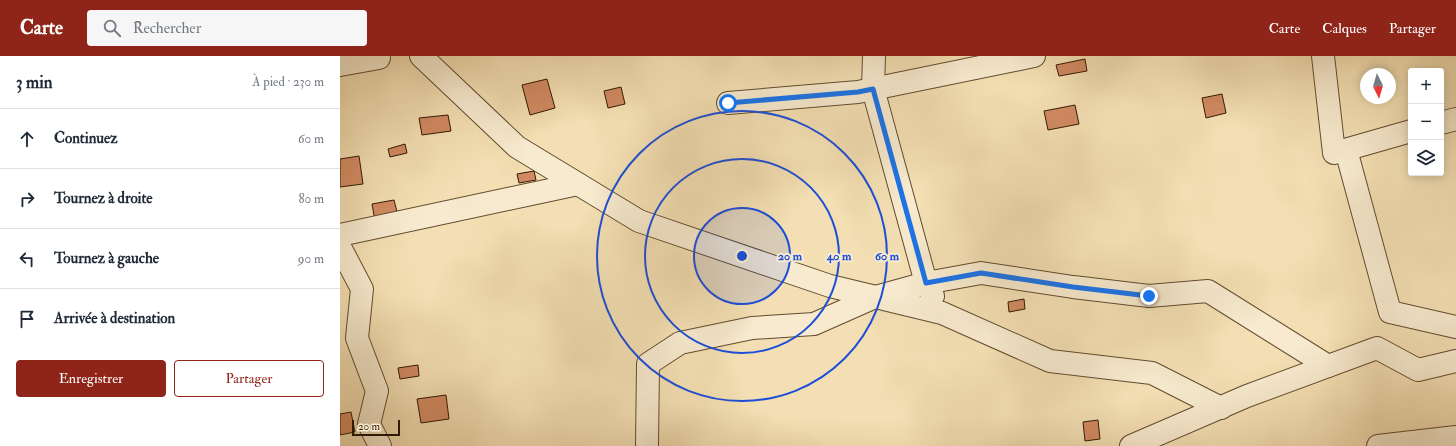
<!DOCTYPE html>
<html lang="fr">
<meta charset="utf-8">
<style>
body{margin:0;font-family:"IM FELL Double Pica",serif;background:#f6f6f7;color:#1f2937}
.controls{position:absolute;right:12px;top:12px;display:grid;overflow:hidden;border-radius:4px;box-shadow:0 2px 10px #0003}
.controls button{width:36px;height:36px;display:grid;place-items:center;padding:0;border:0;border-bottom:1px solid #e0e1e3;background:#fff;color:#1f2937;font:20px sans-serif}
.compass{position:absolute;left:1020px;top:12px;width:36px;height:36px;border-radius:50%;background:#fff;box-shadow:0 2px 10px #0003;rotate:175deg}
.scale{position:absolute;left:12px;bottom:10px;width:48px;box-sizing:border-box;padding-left:4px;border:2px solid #311a02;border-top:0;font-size:11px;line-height:14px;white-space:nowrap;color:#311a02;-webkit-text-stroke:3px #f7eace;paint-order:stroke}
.stop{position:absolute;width:12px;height:12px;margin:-9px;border:3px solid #1a73e8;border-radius:50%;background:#fff}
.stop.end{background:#1a73e8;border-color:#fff;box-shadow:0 1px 4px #0008}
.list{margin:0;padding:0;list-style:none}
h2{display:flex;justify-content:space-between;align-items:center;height:52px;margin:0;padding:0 16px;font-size:17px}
h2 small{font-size:13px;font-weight:400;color:#747a83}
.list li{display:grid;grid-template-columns:26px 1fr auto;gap:12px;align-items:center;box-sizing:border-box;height:60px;padding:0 16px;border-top:1px solid #e0e1e3}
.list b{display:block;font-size:15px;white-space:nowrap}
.list em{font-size:13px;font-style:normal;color:#747a83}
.actions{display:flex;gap:8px;padding:12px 16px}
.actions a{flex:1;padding:9px 0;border:1px solid #8f2418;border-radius:4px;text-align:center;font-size:14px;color:#8f2418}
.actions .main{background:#8f2418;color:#fff}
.icon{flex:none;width:22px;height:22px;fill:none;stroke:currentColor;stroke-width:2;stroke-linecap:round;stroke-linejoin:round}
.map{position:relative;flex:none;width:1116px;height:390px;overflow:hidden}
header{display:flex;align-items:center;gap:24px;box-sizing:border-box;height:56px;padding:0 20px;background:#8f2418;color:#fff}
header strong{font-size:19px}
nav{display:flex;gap:22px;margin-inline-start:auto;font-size:14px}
.search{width:280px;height:36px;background:#f6f6f7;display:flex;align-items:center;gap:10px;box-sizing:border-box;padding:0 14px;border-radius:4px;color:#747a83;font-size:15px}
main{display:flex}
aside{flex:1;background:#fff}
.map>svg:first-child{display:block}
.building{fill:#d18a62;stroke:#311a02}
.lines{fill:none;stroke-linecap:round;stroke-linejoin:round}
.minor-casing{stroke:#624b2e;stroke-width:24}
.minor{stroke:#f7eace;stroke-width:22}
.route{stroke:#1a73e8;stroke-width:5}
.ring{fill:none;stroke:#1d4ed8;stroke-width:2}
.centre{fill:#1d4ed8;stroke:#f7eace;stroke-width:2}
.ring-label{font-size:12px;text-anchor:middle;font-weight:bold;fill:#1d4ed8;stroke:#f7eace;stroke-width:4;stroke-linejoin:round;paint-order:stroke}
</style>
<header>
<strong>Carte</strong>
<div class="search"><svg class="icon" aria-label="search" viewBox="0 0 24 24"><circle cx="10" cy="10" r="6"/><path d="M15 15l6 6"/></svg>Rechercher</div>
<nav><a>Carte</a><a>Calques</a><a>Partager</a></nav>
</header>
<main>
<aside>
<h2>3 min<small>À pied · 230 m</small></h2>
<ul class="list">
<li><svg class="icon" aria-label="ahead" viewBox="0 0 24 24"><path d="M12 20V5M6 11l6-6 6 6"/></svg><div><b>Continuez</b></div><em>60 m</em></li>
<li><svg class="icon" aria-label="right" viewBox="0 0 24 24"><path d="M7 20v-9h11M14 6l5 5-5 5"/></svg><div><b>Tournez à droite</b></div><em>80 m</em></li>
<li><svg class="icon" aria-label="left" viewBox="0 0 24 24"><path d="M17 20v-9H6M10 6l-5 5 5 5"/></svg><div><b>Tournez à gauche</b></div><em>90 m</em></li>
<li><svg class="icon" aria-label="arrive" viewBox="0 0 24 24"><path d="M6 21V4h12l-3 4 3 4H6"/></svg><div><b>Arrivée à destination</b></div></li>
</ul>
<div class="actions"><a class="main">Enregistrer</a><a>Partager</a></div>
</aside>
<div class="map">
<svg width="1116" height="390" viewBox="0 0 1116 390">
<rect width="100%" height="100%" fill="#f3dfb3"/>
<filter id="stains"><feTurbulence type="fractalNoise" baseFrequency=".005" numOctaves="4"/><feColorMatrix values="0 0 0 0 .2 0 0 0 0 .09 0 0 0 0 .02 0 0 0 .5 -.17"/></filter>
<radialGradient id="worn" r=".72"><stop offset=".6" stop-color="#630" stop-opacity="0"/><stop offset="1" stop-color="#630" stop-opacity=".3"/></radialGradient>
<g class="building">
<polygon points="745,3 747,15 719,20 716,9"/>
<polygon points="207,23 215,52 190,59 182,29"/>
<polygon points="281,31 285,48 268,52 264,35"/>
<polygon points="882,38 886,57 866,62 862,42"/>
<polygon points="735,49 739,68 708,74 704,55"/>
<polygon points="108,59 111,75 82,79 79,62"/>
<polygon points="65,88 67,97 50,101 48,93"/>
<polygon points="19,100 23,128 0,131 0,103"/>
<polygon points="194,115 196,124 179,127 177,118"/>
<polygon points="54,144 58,160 35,165 32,148"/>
<polygon points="684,243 685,253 669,256 668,246"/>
<polygon points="78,309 79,320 60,323 58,312"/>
<polygon points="106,339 109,363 81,367 77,343"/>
<polygon points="11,356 15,376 0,379 0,358"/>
<polygon points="758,364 760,383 745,385 743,366"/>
</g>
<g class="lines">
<defs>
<g id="minor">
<polyline points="81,0 177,91 299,165 490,230 602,257 710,305 812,317 881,352"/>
<polyline points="534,0 533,33 586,227 593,240"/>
<polyline points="983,0 994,97 1071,75"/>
<polyline points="0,9 39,2"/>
<polyline points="388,47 518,36 694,0"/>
<polyline points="1101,67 1116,63"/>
<polyline points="1006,94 1050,256 1116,271"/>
<polyline points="0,179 238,128"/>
<polyline points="0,191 22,233 17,282 37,335 29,368 40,390"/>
<polyline points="307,390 308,308 340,287 412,272 474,268 535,241 586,227 641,217 733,231 809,240 868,235 988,310"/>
<polyline points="791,390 907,340 1037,292 1078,314 1116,305"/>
<polyline points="1038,390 1116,381"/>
</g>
</defs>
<use href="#minor" class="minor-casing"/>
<use href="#minor" class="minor"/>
</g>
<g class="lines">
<polyline class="route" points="388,47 518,36 533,33 586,227 641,217 733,231 809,240"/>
</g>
<circle cx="402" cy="200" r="48" fill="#1d4ed8" fill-opacity=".12"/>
<g class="ring">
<circle cx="402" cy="200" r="48"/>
<circle cx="402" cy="200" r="97"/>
<circle cx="402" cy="200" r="145"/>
</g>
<circle cx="402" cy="200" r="6" class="centre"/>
<g class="ring-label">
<text x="450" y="204">20 m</text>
<text x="499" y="204">40 m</text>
<text x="547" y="204">60 m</text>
</g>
<rect width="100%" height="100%" filter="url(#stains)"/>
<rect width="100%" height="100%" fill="url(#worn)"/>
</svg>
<div class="controls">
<button>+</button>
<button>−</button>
<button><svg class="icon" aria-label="layers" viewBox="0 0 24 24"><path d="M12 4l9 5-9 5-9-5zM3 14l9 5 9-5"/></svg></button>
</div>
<svg class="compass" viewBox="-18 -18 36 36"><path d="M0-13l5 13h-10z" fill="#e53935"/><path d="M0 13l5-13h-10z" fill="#747a83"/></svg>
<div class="scale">20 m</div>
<div class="stop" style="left:388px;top:47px"></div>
<div class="stop end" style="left:809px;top:240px"></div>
</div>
</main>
